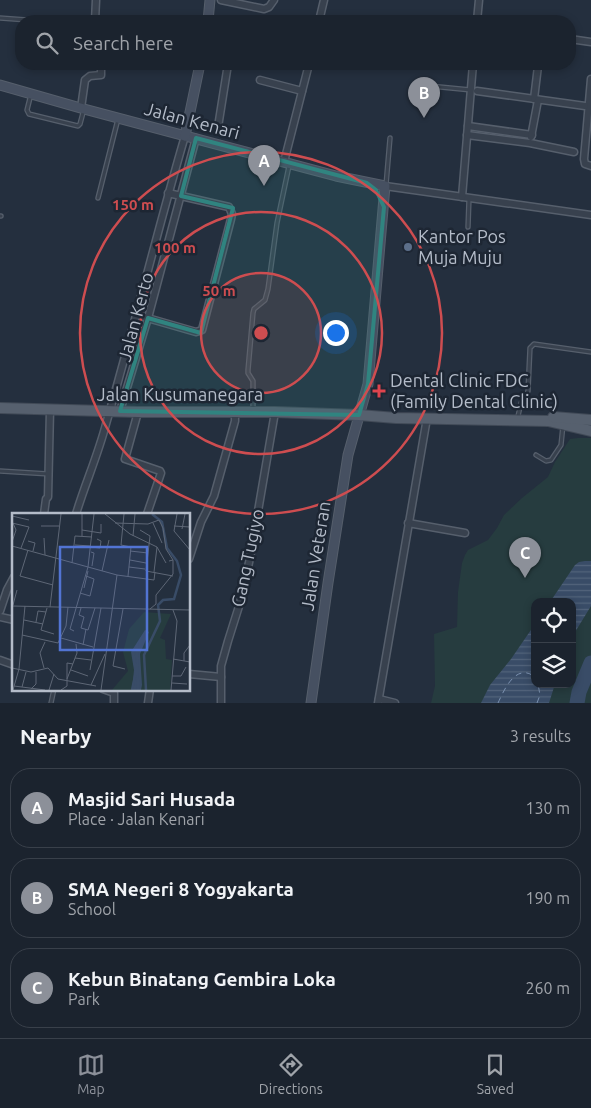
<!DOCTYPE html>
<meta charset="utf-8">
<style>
body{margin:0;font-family:Ubuntu,sans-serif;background:#242b36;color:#f1f3f6}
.controls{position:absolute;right:15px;bottom:15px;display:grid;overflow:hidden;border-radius:10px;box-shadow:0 2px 8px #0003}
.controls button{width:45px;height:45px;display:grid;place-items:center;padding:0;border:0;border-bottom:1px solid #39404a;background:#1b232e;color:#f1f3f6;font:25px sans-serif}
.you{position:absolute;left:335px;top:332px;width:18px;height:18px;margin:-12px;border:4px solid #fff;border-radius:50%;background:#1a73e8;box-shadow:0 0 0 8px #1a73e833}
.badge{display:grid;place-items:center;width:32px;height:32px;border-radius:50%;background:#8c9099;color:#fff;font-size:16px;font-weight:700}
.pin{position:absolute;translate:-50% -41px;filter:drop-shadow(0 1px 2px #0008)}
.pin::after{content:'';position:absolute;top:26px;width:18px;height:15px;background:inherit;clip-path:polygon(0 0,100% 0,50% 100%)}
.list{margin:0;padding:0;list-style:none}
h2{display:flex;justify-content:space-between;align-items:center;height:65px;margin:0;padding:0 20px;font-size:21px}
h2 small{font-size:16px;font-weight:400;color:#a0a4aa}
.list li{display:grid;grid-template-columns:32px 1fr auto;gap:15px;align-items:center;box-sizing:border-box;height:80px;margin:0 10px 10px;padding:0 10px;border:1px solid #39404a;border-radius:20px}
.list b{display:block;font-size:19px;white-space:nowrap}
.list p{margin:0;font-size:16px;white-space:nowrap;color:#a0a4aa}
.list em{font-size:16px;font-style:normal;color:#a0a4aa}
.icon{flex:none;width:28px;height:28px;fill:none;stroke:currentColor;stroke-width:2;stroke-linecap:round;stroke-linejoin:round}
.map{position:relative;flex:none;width:591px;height:703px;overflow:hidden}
.search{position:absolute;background:#1b232e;box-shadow:0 2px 8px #0003;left:15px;right:15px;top:15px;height:55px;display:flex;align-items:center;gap:12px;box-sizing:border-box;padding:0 18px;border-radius:20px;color:#a0a4aa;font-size:19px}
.sheet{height:335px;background:#1b232e}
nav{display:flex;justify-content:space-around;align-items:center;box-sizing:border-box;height:70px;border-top:1px solid #39404a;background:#1b232e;font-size:14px;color:#a0a4aa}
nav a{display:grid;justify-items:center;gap:2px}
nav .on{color:#8c9099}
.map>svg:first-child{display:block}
.park{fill:#263c3f;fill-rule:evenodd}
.water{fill:url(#water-rules)}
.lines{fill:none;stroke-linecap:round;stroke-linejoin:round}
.river{stroke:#394c67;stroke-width:15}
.ferry{stroke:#7c92b1;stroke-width:1;stroke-dasharray:6 5;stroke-linecap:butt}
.lane-casing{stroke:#565f6c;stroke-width:5.5}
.street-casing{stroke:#565f6c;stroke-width:9}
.secondary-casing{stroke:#565f6c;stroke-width:11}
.primary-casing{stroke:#414a57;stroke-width:12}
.lane{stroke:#38414e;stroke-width:3}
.street{stroke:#38414e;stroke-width:6}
.secondary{stroke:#465061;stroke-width:9}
.primary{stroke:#56606e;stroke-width:10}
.marked{fill:#308480;fill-opacity:0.2;stroke:#308480;stroke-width:4;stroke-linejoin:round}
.ring{fill:none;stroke:#ce4d50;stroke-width:2.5}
.service-dot{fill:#5c6f8a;stroke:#1d2633;stroke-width:2}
.health-dot{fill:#e0444e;stroke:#1d2633;stroke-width:2}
.labels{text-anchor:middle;stroke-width:5;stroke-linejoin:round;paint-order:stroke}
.street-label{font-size:18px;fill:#b4bcc9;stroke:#1d2633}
.poi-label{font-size:18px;fill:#b4bcc9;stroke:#1d2633;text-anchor:start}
.inset-river{fill:none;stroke:#394c67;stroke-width:2.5}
.inset-road{fill:none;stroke:#5e6776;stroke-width:1}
.view{fill:#5274d3;fill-opacity:0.15;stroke:#5274d3;stroke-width:2.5}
.inset-edge{fill:none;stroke:#b4bcc9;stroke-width:2.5}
.centre{fill:#ce4d50;stroke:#1d2633;stroke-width:2.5}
.ring-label{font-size:15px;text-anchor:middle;font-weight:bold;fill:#ce4d50;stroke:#1d2633;stroke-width:5;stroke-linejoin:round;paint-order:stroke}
</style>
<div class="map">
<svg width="591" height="703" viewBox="0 0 591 703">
<defs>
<pattern id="water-rules" width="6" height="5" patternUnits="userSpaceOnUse" patternTransform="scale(1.25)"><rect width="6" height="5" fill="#394c67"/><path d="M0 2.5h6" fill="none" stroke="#53647b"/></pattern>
</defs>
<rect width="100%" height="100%" fill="#242f3e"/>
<path class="park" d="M578,438H591V703H431L435,686L434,634L457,627L458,592L462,563L465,555L468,550L488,540L497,528L504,515L522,498L548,477L555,462L570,439ZM535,602H572V684H535Z"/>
<g class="water">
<polygon points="585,561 591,561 591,606 572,637 572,602 550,602 575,565 579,562"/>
<polygon points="535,624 535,684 555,684 549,703 481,703 490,685 511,659"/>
</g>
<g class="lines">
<polyline class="river" points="577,703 579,692 591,663"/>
<g class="ferry">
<path d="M498,703C504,690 516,662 535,677"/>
<polyline points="537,703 540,695 538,684"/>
</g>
<defs>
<g id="lane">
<polyline points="0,18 41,21"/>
<polyline points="430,86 471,90"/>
<polyline points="31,94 27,110 29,114 78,126 80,124 84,109"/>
<polyline points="386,185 390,138"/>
<polyline points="98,198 118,119"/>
<polyline points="0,216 1,216"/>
<polyline points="468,227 469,199"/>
<polyline points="253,411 253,381 248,373 248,370 253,313 254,309 265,300 268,289 277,223 289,166"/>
<polyline points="518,416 521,403 525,398 528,391 530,348 534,344 591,352"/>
<polyline points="536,455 546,461 551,460 561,445 563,425"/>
<polyline points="0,471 49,474"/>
<polyline points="51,703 54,689"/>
</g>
<g id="street">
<polyline points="221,0 264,9 269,7 274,0"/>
<polyline points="95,21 96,0"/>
<polyline points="319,21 324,0"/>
<polyline points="477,21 479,0"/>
<polyline points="570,39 591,42"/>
<polyline points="591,79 584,159 585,164 591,166"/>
<polyline points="260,80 302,91"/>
<polyline points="477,91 585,106"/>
<polyline points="534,99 538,66"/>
<polyline points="81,108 85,80 90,76 101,75 101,64"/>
<polyline points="468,126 532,135"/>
<polyline points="218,127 228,64"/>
<polyline points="467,135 530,143 574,152"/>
<polyline points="531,137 538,100"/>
<polyline points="284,162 309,64"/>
<polyline points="385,186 591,215"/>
<polyline points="462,197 473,64"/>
<polyline points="137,315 196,332 202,330 231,219 232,214 229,207 168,193"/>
<polyline points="120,411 148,318 196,138"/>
<polyline points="138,412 125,459 160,471 161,473 147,514"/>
<polyline points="44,514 46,499 48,497 50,410"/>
<path d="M76,514C85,484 98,455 106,424C134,328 157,231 185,136"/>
<polyline points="408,523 465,533"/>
<polyline points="189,559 201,522 214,496 235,421 235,412"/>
<polyline points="0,611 7,590 14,577"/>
<polyline points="0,617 14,620"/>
<polyline points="0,660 14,665"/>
<polyline points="189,674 221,677"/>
<polyline points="103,689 114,693 114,703"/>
<polyline points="379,699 395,703"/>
<polyline points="148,703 150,689"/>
<polyline points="221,703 221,666 228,641 240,603 250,558 275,412"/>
<path d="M378,703C395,608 410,513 427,418"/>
</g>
<g id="secondary">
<polyline points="208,21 210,0"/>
<polyline points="0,85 84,109 336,176 385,186 368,384 348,455 328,583 311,703"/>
<polyline points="185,136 200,64"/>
</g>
<g id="primary">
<polyline points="0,408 138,412 275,412 359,415 396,418 548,421 591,431"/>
<polyline points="553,417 591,420"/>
</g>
</defs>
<use href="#lane" class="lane-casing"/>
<use href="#street" class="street-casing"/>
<use href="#secondary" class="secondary-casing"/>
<use href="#primary" class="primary-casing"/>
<use href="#lane" class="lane"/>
<use href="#street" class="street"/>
<use href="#secondary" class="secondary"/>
<use href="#primary" class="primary"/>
</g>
<path class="marked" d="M196,138L367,183L376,190L384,207L368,384L359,415L120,411L148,318L201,333L233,208L181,196Z"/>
<circle cx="261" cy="333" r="60" fill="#ce4d50" fill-opacity=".12"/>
<g class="ring">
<circle cx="261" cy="333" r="60"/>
<circle cx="261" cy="333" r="121"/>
<circle cx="261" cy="333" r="181"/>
</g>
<circle class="service-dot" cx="408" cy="247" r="5"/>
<path class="health-dot" d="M376.5 383.5h5v5h5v5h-5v5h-5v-5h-5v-5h5z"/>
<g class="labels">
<g class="street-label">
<text transform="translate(192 121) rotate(15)" y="6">Jalan Kenari</text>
<text transform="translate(136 317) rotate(-75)" y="6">Jalan Kerto</text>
<text x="180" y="401">Jalan Kusumanegara</text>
<text transform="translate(316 556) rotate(-81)" y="6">Jalan Veteran</text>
<text transform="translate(248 558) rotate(-78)" y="6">Gang Tugiyo</text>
</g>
<g class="poi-label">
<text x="418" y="243">Kantor Pos<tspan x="418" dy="21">Muja Muju</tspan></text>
<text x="390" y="387">Dental Clinic FDC<tspan x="390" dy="21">(Family Dental Clinic)</tspan></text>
</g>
</g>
<g transform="translate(12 513)">
<rect width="178" height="178" fill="#242f3e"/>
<path d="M132,99L159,101L148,125L153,127L154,146L160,147L158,177H100L116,158L111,139L117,116Z" fill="#263c3f"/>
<path d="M133,117L137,119L128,141L130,172L129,177H120L122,157L119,139Z" fill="#394c67"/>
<path class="inset-river" d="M120,177L124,158L121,139L125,133L126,177M134,177L132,142L148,108L146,92L151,87L162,86L169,62L165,48L155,35L150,9L140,1"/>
<path class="inset-road" d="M93,1L118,21L145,34L142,59M112,1L109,32L119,34L116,63M165,1L162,18L178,37M0,3L17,7M0,10L17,14L9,35M103,10L136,11L147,7L151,15L154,36L161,47L157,48M141,10L150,30M29,13H47M162,13L178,14M170,16L173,1M70,17L89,20V11M128,17L138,23L134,58L161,63M70,23V1M121,23L123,1M32,25L33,42M16,28L23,30L21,38M0,29L4,17L1,10M63,32L79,33M0,33L105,62L89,177M79,34L88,35L89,28L85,26M145,34L154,50M16,37L8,63L41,72M118,38L136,40M79,39L82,40L80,53M118,47L134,50M60,50L63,23L80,24M117,54L133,56M90,58L97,27M105,62L142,67L143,59M72,75L76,58M68,80L78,83L82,66L74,63M1,92L5,77M0,93L178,97M38,94L49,1M35,95L29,117L42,121M69,95L67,102L72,104L69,115L76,117L83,95M111,96L101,153L113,156M138,96L144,91V82L161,61V47M12,107L31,111M24,109L26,98L34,99M62,118L58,116L76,54L82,1M10,122L46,130L54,113L56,94M49,125L81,134M71,132L74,116M63,145L79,147M161,146L178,149M172,148V140L178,132M0,155L19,159L36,155L46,166L84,173M32,155L28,140L33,129M59,157L76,163M78,157L89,95M160,163H169L174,154M55,166L65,140L64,131M160,170L175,171M79,172L93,141M2,173L33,177M10,174L14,159M19,176L24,171V159M1,177L7,156L13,93M37,177L42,161M49,177L55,173V150L61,151M159,177L165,108L161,97"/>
<path class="view" d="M48,34H135V137H48Z"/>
<rect width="178" height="178" class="inset-edge"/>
</g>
<circle cx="261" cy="333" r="8" class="centre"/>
<g class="ring-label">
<text x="133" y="210">150 m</text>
<text x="175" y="253">100 m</text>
<text x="219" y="296">50 m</text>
</g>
</svg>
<div class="controls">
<button><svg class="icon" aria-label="locate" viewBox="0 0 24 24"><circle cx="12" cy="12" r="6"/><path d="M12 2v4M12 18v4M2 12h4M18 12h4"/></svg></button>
<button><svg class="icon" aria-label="layers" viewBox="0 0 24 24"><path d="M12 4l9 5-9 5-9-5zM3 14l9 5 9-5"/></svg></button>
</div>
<div class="you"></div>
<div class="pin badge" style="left:264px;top:186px">A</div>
<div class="pin badge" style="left:424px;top:118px">B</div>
<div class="pin badge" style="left:525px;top:578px">C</div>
<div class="search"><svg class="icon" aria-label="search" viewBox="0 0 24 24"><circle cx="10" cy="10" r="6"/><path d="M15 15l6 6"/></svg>Search here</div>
</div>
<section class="sheet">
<h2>Nearby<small>3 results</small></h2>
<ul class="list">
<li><span class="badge">A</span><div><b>Masjid Sari Husada</b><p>Place · Jalan Kenari</p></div><em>130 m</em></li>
<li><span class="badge">B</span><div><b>SMA Negeri 8 Yogyakarta</b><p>School</p></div><em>190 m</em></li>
<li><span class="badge">C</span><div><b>Kebun Binatang Gembira Loka</b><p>Park</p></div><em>260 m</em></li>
</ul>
</section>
<nav>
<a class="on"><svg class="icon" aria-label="map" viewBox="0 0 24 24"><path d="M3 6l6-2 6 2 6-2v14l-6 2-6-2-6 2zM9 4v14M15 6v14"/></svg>Map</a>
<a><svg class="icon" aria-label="directions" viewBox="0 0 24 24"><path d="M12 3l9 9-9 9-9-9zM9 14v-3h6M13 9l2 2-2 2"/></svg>Directions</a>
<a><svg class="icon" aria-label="saved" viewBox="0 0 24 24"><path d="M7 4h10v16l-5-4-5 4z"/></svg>Saved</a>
</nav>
